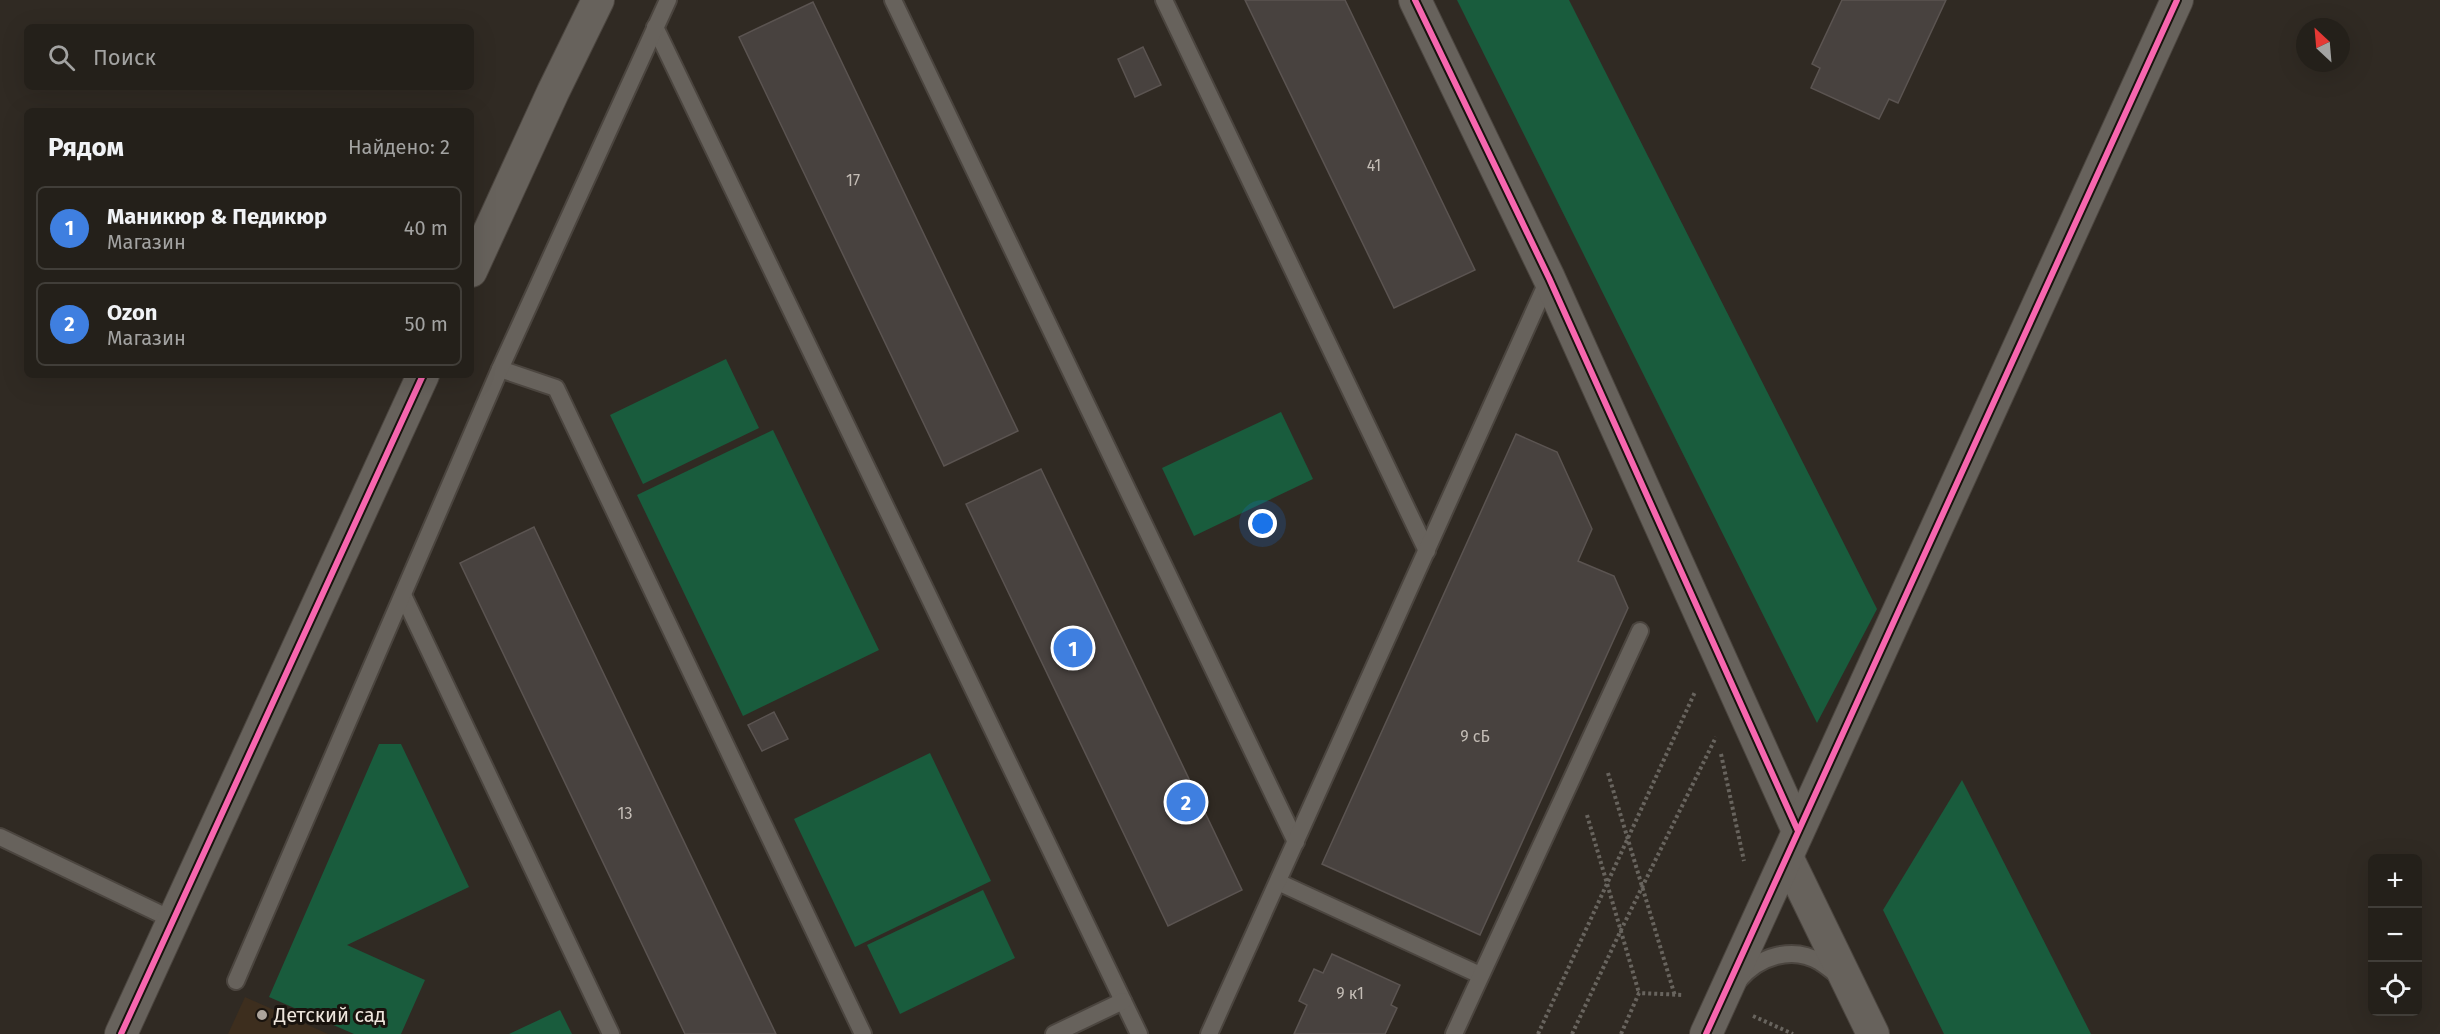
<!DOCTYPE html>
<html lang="ru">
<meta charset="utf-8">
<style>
body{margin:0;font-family:"Fira Sans",sans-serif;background:#2c2823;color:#f1f3f6}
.controls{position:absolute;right:18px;bottom:18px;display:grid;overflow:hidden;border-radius:9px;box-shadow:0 6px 24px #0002}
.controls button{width:54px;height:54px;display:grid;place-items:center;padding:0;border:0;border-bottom:2px solid #413e39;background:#24201a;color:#f1f3f6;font:30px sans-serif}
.compass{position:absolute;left:2296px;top:18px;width:54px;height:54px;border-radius:50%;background:#24201a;box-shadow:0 6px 24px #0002;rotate:334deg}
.you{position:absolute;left:1263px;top:524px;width:21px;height:21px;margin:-15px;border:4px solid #fff;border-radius:50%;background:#1a73e8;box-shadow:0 0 0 9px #1a73e833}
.badge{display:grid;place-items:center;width:39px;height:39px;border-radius:50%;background:#1a73e8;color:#fff;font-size:20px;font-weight:700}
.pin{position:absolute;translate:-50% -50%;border:3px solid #fff;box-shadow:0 2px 6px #0006}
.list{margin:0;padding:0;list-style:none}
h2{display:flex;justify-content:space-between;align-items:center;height:78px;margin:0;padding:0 24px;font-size:26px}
h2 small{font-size:20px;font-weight:400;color:#a3a3a2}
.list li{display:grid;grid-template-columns:39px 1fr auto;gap:18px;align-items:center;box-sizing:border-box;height:84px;margin:0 12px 12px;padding:0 12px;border:2px solid #413e39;border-radius:9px}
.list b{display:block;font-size:22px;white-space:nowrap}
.list p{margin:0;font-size:20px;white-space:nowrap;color:#a3a3a2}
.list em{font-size:20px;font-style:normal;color:#a3a3a2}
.icon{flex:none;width:33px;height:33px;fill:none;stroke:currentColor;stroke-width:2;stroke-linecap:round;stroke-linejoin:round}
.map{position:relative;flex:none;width:2440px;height:1034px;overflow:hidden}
.search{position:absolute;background:#24201a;box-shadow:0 6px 24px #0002;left:24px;top:24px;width:450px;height:66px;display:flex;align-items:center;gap:15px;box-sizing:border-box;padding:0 21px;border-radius:9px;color:#a3a3a2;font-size:22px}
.panel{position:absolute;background:#24201a;box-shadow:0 6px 24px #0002;left:24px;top:108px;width:450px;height:270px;border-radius:9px}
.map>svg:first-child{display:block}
.built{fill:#3d2e1e}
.green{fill:#195c3d}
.building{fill:#48423f;stroke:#5b5451;stroke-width:1.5}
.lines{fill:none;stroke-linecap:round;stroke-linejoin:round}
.lane-casing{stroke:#4b453f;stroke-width:20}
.street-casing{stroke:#4b453f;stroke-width:34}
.path{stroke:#68645e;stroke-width:4;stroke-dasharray:3 3;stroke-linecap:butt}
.lane{stroke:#67625c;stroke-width:16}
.street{stroke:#67625c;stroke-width:32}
.cycleway-casing{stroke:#19130e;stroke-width:10}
.cycleway{stroke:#f766af;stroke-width:6}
.poi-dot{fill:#aca49c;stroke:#19130e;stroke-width:2}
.labels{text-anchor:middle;stroke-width:6;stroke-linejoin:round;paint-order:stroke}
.number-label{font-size:16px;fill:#c4bdb6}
.poi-label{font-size:20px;fill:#eee6dd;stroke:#19130e;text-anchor:start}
</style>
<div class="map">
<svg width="2440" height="1034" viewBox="0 0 2440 1034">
<rect width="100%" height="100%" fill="#302a23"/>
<polygon class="built" points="245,997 328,1034 228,1034"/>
<g class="green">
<polygon points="1457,0 1569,0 1877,609 1817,723"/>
<polygon points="726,359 759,428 643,484 610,415"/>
<polygon points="1281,412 1313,479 1194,536 1162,468"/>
<polygon points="773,430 879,650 743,716 637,495"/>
<polygon points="379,744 401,744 469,887 347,945 425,980 401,1034 354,1034 269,997"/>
<polygon points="930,753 991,881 855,947 794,819"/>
<polygon points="1962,780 2091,1034 1944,1034 1883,910"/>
<polygon points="983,890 1015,958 900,1014 867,945"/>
<polygon points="560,1010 572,1034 509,1034"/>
</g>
<g class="building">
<polygon points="1245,0 1345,0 1475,270 1394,308"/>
<polygon points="1842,0 1946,0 1898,103 1889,99 1879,119 1811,88 1820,68 1812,64"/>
<polygon points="813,2 1018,431 944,466 739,37"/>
<polygon points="1143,47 1161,85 1135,97 1118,59"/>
<polygon points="1516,434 1557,452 1592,529 1578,561 1614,576 1628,608 1480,935 1322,864"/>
<polygon points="1041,469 1242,890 1168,926 966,504"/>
<polygon points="534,527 568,599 776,1034 685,1034 460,563"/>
<polygon points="774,712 788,739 762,751 748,725"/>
<polygon points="1332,954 1400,985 1391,1005 1397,1008 1385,1034 1294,1034 1307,1005 1299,1001 1314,969 1323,973"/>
</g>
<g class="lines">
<defs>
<g id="lane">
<polyline points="893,0 1296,842"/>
<polyline points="1164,0 1427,551"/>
<polyline points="655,27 1139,1034"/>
<polyline points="500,369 556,388 863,1034"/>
<polyline points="403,595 611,1034"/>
<polyline points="0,837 173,920"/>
<polyline points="1278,882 1480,975"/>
<path d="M1739,980C1758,957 1792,945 1820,962C1827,966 1833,972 1839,976"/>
<polyline points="236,981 500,369 668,0"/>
<polyline points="1054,1034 1123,1001"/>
<polyline points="1209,1034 1549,278"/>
<polyline points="1454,1034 1640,631"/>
</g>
<g id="street">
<polyline points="1415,0 1549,278 1798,831"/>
<polyline points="471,271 553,92 598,0"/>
<polyline points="1787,857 1873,1034"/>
<polyline points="121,1034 423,375"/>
<polyline points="1706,1034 2177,0"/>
</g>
</defs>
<use href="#lane" class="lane-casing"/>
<use href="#street" class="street-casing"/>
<g class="path">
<polyline points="1721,754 1744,861"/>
<polyline points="1608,773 1675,996"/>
<polyline points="1587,815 1639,993"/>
<polyline points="1753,1016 1793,1034"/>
<polyline points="1538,1034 1695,692"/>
<polyline points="1572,1034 1621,930 1716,737"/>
<polyline points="1621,1034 1639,993 1683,995"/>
</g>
<use href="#lane" class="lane"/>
<use href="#street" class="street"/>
<defs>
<g id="cycleway">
<polyline points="1415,0 1549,278 1798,831"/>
<polyline points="121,1034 423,375"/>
<polyline points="1706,1034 2177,0"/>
</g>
</defs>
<use href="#cycleway" class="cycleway-casing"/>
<use href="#cycleway" class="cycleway"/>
</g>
<circle class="poi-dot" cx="262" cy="1015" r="6"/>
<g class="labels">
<g class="number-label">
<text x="1374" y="171">41</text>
<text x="853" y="186">17</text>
<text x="1475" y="742">9 сБ</text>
<text x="625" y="819">13</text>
<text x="1350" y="999">9 к1</text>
</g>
<g class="poi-label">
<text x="274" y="1022">Детский сад</text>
</g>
</g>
</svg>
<div class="controls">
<button>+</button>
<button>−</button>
<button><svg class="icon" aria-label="locate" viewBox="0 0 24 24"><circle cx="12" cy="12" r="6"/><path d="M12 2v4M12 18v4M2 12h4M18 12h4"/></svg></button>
</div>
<svg class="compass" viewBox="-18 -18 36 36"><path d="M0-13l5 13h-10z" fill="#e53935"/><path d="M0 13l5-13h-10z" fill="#a3a3a2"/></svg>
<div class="you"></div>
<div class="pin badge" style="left:1073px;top:648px;background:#3f7fe0">1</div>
<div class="pin badge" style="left:1186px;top:802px;background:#3f7fe0">2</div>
<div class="search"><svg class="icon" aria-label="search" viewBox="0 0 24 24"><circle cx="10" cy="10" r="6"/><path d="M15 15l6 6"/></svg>Поиск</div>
<section class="panel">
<h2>Рядом<small>Найдено: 2</small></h2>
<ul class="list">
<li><span class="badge" style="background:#3f7fe0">1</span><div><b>Маникюр &amp; Педикюр</b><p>Магазин</p></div><em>40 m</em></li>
<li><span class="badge" style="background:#3f7fe0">2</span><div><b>Ozon</b><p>Магазин</p></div><em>50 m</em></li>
</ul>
</section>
</div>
